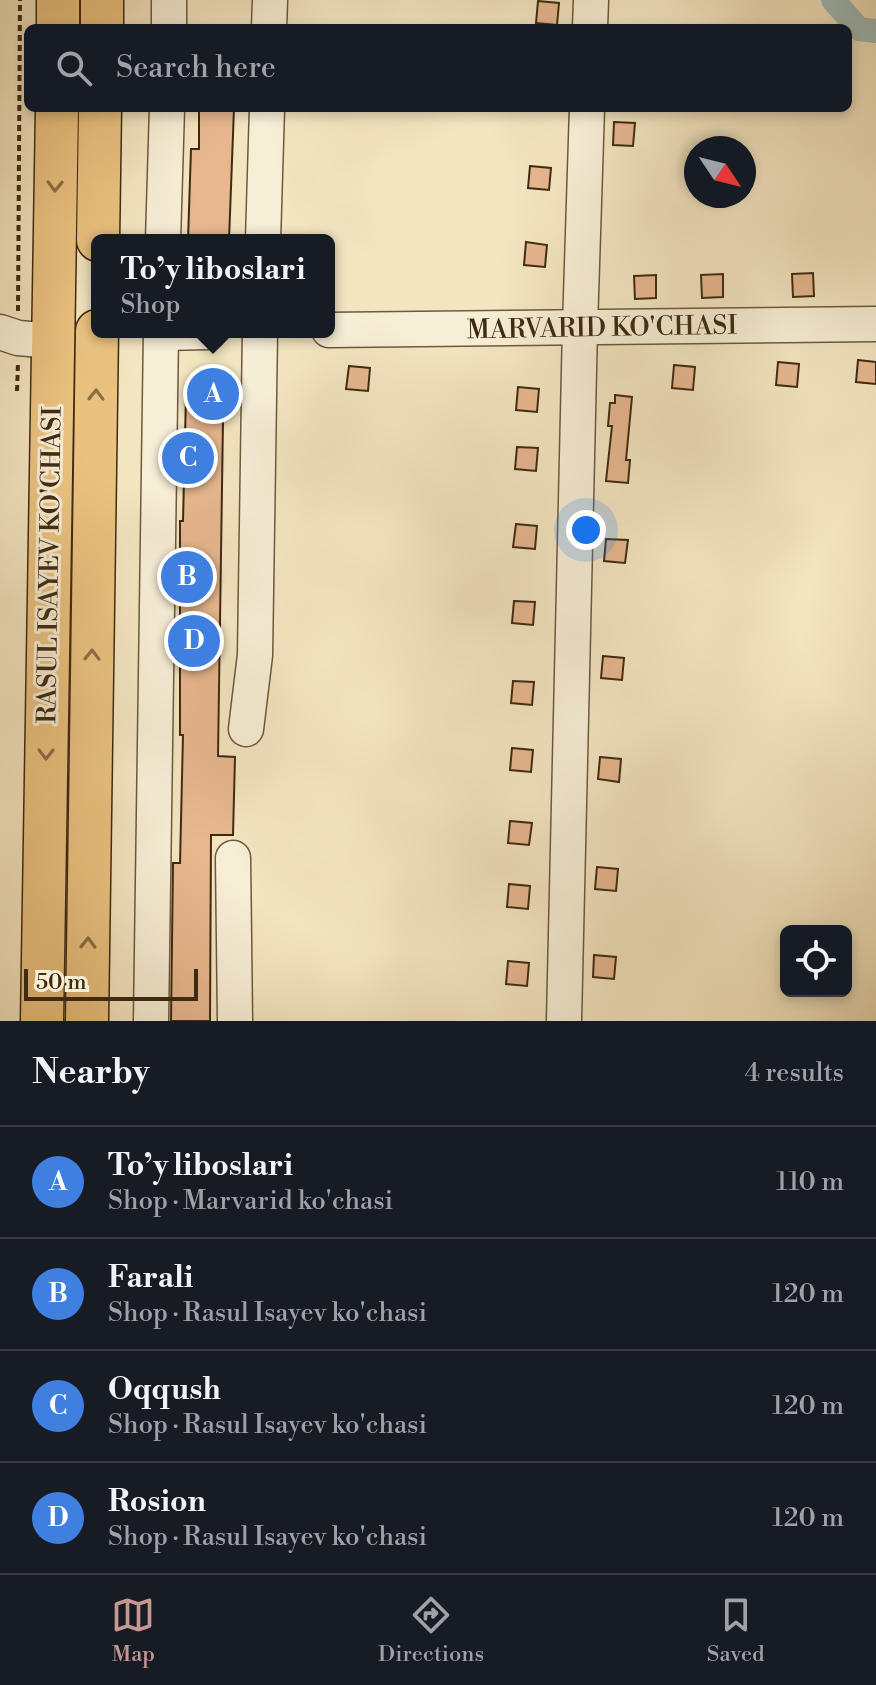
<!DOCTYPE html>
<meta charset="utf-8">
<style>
body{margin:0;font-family:"Libre Bodoni",serif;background:#242831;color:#f1f3f6}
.controls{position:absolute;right:24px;bottom:24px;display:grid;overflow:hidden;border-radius:12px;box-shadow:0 4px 12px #0003}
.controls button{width:72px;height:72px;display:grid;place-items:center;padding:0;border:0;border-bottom:2px solid #363941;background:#171b24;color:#f1f3f6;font:40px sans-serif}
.compass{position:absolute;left:684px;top:136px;width:72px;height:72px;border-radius:50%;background:#171b24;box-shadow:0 4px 12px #0003;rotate:125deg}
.scale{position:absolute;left:24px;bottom:20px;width:174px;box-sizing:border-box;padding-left:8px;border:4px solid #3f2a12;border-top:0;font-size:22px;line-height:28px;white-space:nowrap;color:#3f2a12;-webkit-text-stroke:6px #f7eed6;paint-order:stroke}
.you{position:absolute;left:586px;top:530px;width:28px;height:28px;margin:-20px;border:6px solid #fff;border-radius:50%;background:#1a73e8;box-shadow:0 0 0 12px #1a73e833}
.badge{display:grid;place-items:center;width:52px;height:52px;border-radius:50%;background:#c59692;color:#fff;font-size:26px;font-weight:700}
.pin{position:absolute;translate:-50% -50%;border:4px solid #fff;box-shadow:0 2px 8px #0006}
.popup{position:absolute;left:91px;top:234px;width:244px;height:104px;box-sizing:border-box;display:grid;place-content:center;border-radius:12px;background:#171b24;filter:drop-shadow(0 2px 6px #0005);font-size:26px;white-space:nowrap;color:#9ea1a6}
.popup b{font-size:30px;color:#f1f3f6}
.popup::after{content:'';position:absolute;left:50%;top:100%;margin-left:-16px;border:16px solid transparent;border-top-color:#171b24}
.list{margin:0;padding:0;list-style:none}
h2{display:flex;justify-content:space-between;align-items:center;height:104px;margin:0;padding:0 32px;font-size:34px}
h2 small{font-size:26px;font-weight:400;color:#9ea1a6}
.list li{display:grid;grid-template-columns:52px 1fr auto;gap:24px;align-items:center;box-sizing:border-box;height:112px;padding:0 32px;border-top:2px solid #363941}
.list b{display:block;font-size:30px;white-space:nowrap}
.list p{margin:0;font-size:26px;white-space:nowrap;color:#9ea1a6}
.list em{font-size:26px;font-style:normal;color:#9ea1a6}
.icon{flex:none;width:44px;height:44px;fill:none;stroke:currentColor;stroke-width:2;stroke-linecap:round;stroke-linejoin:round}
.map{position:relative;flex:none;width:876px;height:1021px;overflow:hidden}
.search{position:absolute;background:#171b24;box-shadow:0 4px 12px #0003;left:24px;right:24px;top:24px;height:88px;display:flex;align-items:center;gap:20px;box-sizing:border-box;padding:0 28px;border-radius:12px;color:#9ea1a6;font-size:30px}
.sheet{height:552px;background:#171b24}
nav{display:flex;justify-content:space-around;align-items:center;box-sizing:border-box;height:112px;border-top:2px solid #363941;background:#171b24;font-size:22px;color:#9ea1a6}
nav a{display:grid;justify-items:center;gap:4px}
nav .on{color:#c59692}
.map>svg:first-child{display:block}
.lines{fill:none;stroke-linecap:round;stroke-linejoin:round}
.canal{stroke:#9ebdbb;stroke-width:24}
.building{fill:#e7b78f;stroke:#3f2a12;stroke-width:2}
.minor-casing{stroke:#6c593e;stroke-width:37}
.major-casing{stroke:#3f2a12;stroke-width:45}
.path{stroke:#3f2a12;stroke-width:4;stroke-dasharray:6 4;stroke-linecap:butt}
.minor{stroke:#f7eed6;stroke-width:34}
.major{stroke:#eac280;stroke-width:42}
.oneway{stroke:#8c6e44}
.labels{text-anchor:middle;stroke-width:6;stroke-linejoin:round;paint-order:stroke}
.street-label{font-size:26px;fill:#3f2a12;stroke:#f7eed6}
</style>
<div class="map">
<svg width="876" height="1021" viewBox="0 0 876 1021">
<rect width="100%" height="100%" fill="#f3e5c0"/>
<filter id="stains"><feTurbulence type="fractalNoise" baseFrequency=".0025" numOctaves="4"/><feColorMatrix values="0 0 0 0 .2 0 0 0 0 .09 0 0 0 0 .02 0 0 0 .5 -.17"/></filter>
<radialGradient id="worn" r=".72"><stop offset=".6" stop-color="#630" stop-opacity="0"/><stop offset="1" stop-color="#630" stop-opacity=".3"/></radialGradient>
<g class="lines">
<polyline class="canal" points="833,0 859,29 876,31"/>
</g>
<g class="building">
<polygon points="538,1 559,3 557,25 536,23"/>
<polygon points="199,108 234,108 229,240 188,240 191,149 199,149"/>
<polygon points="614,122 635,123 633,146 613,145"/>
<polygon points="530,166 551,168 549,190 528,188"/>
<polygon points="526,242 547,245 545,267 524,265"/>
<polygon points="813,273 814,296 793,297 792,274"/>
<polygon points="723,274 723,297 702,298 701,275"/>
<polygon points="656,275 656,298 635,299 634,276"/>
<polygon points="858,360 876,362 876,384 856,382"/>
<polygon points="778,362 799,364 797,387 776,385"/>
<polygon points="674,365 695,367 693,390 672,388"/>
<polygon points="349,366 370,368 368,391 346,389"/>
<polygon points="209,374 233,375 233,412 223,420 218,756 235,757 233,835 211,835 210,1021 171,1021 173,863 180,863 183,735 180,735 180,521 183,521 186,395"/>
<polygon points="518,387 539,389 537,412 516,410"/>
<polygon points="615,395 632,397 626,460 630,460 628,483 606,481 612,426 608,426 610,403 615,403"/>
<polygon points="517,447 538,448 536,471 515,469"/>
<polygon points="516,524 537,526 535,549 513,547"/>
<polygon points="606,539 628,540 625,563 604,561"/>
<polygon points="514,601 535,602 533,625 512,623"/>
<polygon points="603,656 624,658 622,680 601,678"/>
<polygon points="513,681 534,682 532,705 511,703"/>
<polygon points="512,748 533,750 531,772 510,770"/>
<polygon points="600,757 621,759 619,782 598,779"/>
<polygon points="510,821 532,823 529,845 508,843"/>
<polygon points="597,867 618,869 616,891 595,889"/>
<polygon points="509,884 530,886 528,909 507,907"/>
<polygon points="594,955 616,957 614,979 593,977"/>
<polygon points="508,961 529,963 527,986 506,984"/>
</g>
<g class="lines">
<defs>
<g id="minor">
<polyline points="169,28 169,0"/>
<polyline points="269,28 270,0"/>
<polyline points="590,28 591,0"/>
<polyline points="163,240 167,108"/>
<polyline points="263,240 267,108"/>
<polyline points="329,330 876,324"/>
<polyline points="0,332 18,338 53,341"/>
<polyline points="161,333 209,332"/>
<polyline points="246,729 255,655 260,332"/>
<polyline points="233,858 235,1021"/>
<polyline points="151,1021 161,332"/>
<polyline points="564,1021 580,327 587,108"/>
</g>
<g id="major">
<polyline points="58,28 58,0"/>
<polyline points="102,28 102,0"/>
<polyline points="98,240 100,108"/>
<polyline points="42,1021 57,108"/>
<polyline points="87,1021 97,331"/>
</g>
</defs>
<use href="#minor" class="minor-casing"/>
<use href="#major" class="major-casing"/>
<g class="path">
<polyline points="18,311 20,0"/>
<polyline points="17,391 18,363"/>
</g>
<use href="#minor" class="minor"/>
<use href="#major" class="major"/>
</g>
<defs><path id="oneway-chevron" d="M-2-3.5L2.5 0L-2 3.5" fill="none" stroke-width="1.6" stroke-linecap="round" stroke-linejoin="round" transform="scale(2)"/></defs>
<g class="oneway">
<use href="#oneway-chevron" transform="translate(55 186) rotate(91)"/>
<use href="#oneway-chevron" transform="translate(96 395) rotate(-89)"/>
<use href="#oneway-chevron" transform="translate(92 655) rotate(-89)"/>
<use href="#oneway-chevron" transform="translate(46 754) rotate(91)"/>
<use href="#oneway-chevron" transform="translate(88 943) rotate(-89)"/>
</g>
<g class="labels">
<g class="street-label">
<text transform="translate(602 327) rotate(-1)" y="9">MARVARID KO'CHASI</text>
<text transform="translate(49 565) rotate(-89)" y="9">RASUL ISAYEV KO'CHASI</text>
</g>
</g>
<rect width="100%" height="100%" filter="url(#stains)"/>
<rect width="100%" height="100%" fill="url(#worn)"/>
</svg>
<div class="controls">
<button><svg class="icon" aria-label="locate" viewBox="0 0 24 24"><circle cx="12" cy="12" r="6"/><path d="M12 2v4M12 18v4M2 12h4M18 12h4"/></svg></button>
</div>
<svg class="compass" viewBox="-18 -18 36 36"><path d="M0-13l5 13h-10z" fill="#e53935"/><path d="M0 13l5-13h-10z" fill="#9ea1a6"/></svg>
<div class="scale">50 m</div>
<div class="you"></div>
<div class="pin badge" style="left:213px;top:394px;background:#3f7fe0">A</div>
<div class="popup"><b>To’y liboslari</b>Shop</div>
<div class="pin badge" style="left:187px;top:577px;background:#3f7fe0">B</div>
<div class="pin badge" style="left:188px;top:458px;background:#3f7fe0">C</div>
<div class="pin badge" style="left:194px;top:641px;background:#3f7fe0">D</div>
<div class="search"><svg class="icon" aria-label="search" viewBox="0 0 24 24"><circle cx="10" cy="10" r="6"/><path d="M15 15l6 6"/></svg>Search here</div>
</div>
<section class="sheet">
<h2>Nearby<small>4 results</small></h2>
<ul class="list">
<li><span class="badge" style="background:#3f7fe0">A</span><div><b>To’y liboslari</b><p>Shop · Marvarid ko'chasi</p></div><em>110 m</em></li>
<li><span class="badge" style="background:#3f7fe0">B</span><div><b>Farali</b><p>Shop · Rasul Isayev ko'chasi</p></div><em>120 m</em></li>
<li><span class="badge" style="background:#3f7fe0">C</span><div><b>Oqqush</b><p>Shop · Rasul Isayev ko'chasi</p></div><em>120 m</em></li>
<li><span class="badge" style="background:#3f7fe0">D</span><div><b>Rosion</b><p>Shop · Rasul Isayev ko'chasi</p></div><em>120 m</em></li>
</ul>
</section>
<nav>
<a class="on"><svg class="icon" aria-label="map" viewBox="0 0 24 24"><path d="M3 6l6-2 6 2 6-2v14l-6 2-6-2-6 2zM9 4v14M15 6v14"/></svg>Map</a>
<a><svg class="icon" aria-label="directions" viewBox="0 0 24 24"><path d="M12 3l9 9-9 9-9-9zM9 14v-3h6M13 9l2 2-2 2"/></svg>Directions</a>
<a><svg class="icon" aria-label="saved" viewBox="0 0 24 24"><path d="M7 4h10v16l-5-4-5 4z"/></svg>Saved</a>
</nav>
